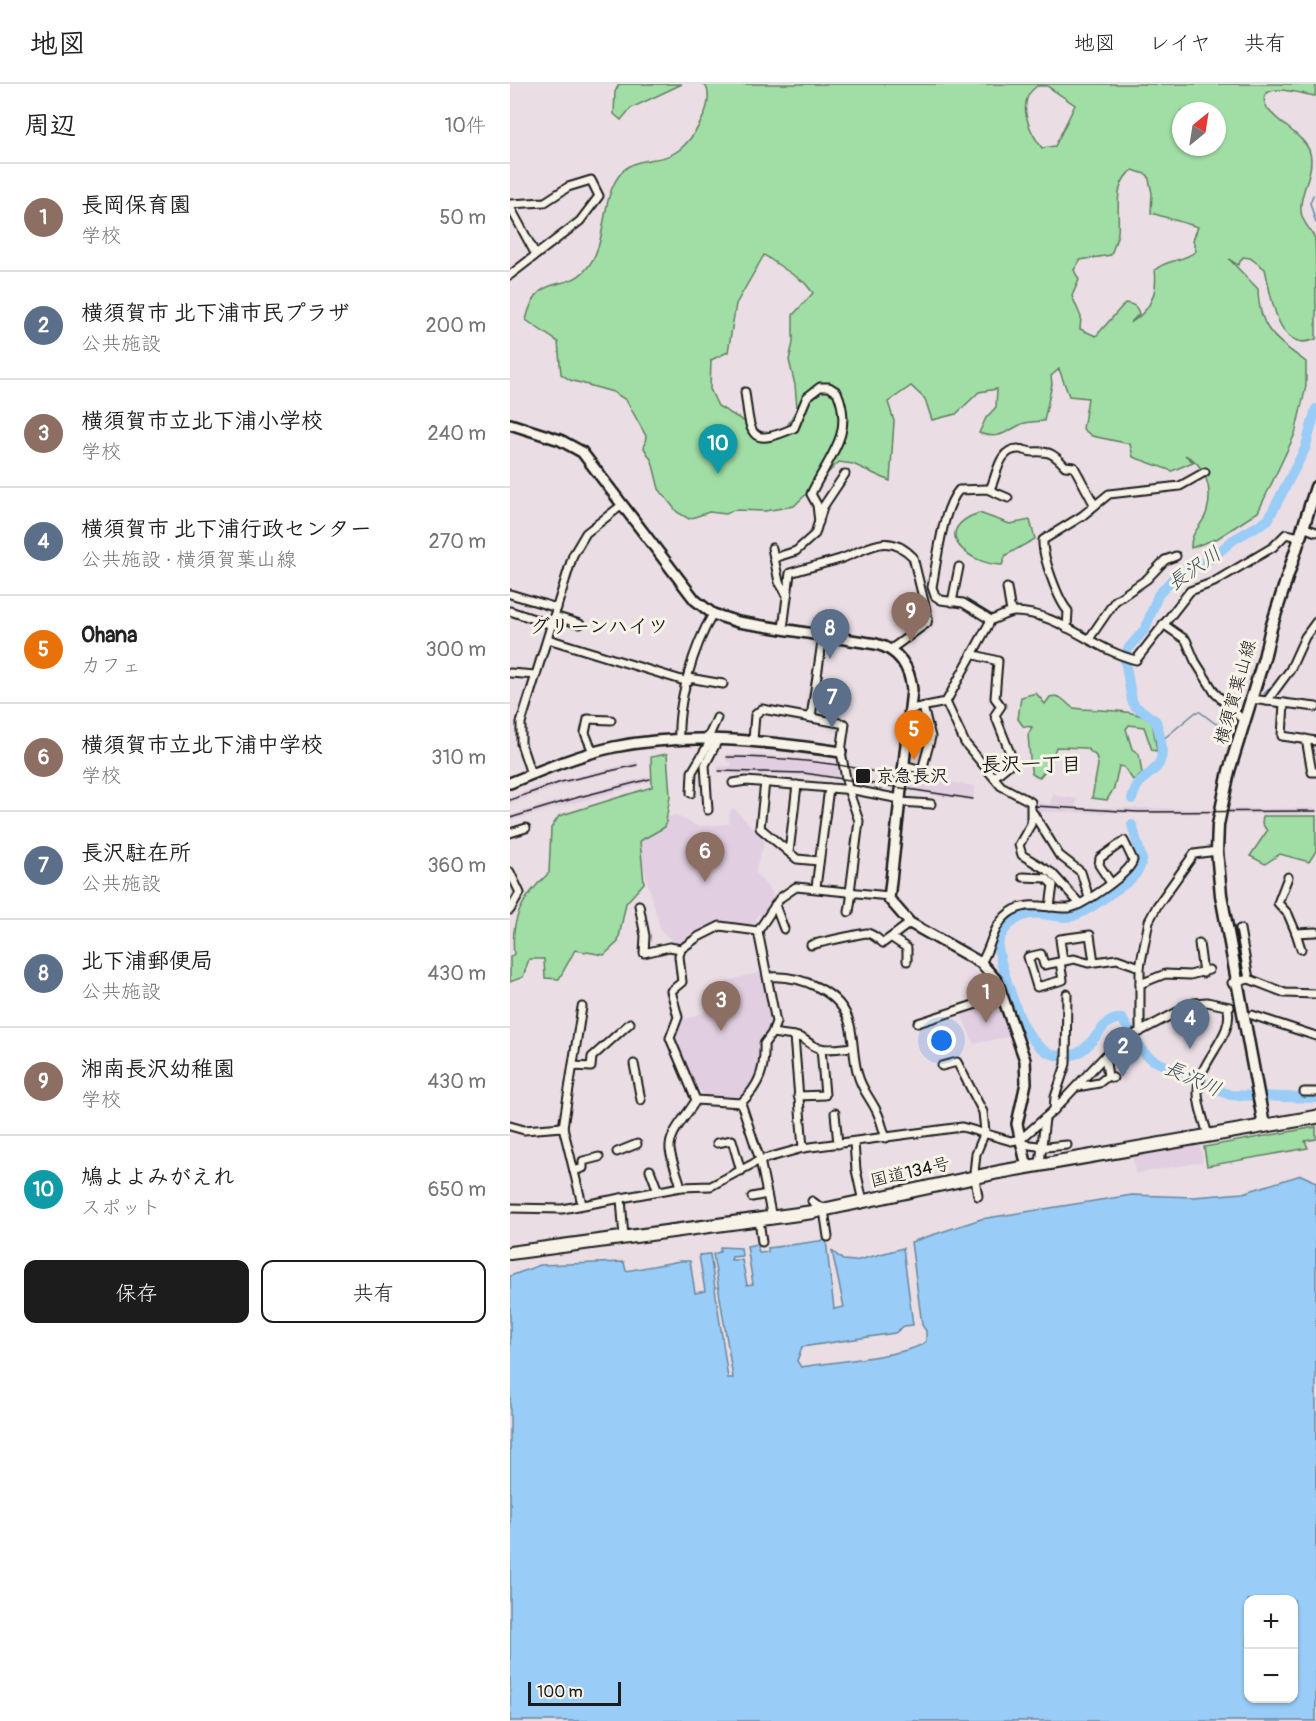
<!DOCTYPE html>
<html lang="ja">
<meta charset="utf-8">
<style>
body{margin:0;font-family:Pangolin,"Klee One",sans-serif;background:#f2f2f2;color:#222}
.controls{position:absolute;right:18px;bottom:18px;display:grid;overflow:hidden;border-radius:12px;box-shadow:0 2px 4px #0004}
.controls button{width:54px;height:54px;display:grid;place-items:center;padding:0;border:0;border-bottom:2px solid #e0e0e0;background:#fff;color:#222;font:30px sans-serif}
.compass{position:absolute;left:662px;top:18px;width:54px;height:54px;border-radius:50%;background:#fff;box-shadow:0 2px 4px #0004;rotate:30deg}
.scale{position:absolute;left:18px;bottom:15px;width:93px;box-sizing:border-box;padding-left:6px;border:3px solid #1c1c1c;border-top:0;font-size:16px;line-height:21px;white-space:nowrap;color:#1c1c1c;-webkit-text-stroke:4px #f7f3e8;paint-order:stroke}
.you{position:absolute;left:432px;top:957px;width:21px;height:21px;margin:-15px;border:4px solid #fff;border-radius:50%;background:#1a73e8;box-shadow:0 0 0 9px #1a73e833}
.badge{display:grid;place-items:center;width:39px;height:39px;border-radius:50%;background:#1c1c1c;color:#fff;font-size:20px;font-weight:700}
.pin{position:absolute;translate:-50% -50px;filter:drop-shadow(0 2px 3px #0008)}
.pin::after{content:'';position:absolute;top:32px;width:21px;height:18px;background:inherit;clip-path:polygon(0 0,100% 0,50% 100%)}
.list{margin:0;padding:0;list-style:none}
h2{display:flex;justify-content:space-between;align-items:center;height:78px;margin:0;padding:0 24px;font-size:26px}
h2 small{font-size:20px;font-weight:400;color:#767676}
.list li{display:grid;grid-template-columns:39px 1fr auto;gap:18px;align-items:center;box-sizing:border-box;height:108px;padding:0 24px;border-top:2px solid #e0e0e0}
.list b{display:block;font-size:22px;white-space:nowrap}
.list p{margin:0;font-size:20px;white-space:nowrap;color:#767676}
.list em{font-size:20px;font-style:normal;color:#767676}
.actions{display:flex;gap:12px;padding:18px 24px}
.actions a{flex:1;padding:14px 0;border:2px solid #1c1c1c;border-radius:12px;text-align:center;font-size:21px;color:#1c1c1c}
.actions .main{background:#1c1c1c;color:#fff}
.map{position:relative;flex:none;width:806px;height:1637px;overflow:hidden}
header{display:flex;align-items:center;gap:36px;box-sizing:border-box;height:84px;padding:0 30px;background:#fff;border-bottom:2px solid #e0e0e0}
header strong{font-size:28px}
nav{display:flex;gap:33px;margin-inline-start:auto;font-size:21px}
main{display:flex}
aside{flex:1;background:#fff}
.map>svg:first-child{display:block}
.built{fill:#e1cfe1}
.green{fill:#a1dea5;stroke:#5e7d60;stroke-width:1.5;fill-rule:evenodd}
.water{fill:#99ccf6;stroke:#67869f;stroke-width:1.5;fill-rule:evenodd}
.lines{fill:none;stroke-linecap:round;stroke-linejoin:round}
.stream{stroke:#67869f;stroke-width:1.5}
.river{stroke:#99ccf6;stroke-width:10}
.street-casing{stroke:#1c1c1c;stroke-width:11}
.secondary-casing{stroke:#1c1c1c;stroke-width:14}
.primary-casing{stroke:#1c1c1c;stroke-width:15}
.highway-casing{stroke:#1c1c1c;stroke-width:16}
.street{stroke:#f7f3e8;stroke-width:7}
.secondary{stroke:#f7f3e8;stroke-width:9}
.primary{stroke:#f7f3e8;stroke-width:10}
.highway{stroke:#f7f3e8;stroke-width:12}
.rail{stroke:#1c1c1c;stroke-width:1.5}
.poi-dot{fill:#1c1c1c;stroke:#f7f3e8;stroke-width:2}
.labels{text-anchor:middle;stroke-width:6;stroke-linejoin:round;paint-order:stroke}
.street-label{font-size:18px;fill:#1c1c1c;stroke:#f7f3e8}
.poi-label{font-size:18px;font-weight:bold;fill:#1c1c1c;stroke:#f7f3e8;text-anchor:start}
.water-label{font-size:20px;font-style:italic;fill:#42515d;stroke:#f7f3e8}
.neighbourhood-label{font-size:20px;font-weight:bold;fill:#1c1c1c;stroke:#f7f3e8}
</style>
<header>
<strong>地図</strong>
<nav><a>地図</a><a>レイヤ</a><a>共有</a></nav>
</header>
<main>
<aside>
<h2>周辺<small>10件</small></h2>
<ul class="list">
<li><span class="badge" style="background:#8d6e63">1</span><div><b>長岡保育園</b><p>学校</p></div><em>50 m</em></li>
<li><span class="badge" style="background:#5c6f8a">2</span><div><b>横須賀市 北下浦市民プラザ</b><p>公共施設</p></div><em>200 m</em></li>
<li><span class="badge" style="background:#8d6e63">3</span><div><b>横須賀市立北下浦小学校</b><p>学校</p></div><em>240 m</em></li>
<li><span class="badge" style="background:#5c6f8a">4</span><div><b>横須賀市 北下浦行政センター</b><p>公共施設 · 横須賀葉山線</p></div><em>270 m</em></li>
<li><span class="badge" style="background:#e8710a">5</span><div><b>Ohana</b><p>カフェ</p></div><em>300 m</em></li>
<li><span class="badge" style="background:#8d6e63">6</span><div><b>横須賀市立北下浦中学校</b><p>学校</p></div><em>310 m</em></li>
<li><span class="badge" style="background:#5c6f8a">7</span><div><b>長沢駐在所</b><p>公共施設</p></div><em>360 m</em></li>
<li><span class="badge" style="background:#5c6f8a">8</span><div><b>北下浦郵便局</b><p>公共施設</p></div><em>430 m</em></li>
<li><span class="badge" style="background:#8d6e63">9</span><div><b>湘南長沢幼稚園</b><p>学校</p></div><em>430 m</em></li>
<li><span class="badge" style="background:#0f9aa8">10</span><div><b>鳩よよみがえれ</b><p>スポット</p></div><em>650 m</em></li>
</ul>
<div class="actions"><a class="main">保存</a><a>共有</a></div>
</aside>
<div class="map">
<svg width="806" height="1637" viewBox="0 0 806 1637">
<rect width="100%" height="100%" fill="#eadee4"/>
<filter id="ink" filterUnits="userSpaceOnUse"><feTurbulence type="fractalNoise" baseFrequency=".0167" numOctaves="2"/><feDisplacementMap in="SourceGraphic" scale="12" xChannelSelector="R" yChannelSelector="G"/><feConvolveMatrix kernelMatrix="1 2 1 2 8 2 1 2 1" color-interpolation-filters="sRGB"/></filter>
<g filter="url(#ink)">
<g class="built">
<polygon points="217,670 262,672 328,679 328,695 274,690 209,690 208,682 221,682 221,678 216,678"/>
<polygon points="127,677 128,683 68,696 0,720 0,713 30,702"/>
<polygon points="139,692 140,698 0,737 0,731 36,720"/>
<polygon points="400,692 465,702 463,717 399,707"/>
<polygon points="543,711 567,715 565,723 692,725 692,730 524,728 524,718 540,720"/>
<polygon points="224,724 255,757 245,788 262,808 262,815 252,832 248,830 245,839 230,842 205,840 169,863 151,847 125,753 129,738 165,731 187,742 219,740 220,726"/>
<polygon points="806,724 806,729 785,730 719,730 719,725"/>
<polygon points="254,887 264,941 250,957 253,980 243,1000 231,1013 199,1016 189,1005 184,1007 162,956 167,938 225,917 216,897"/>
<polygon points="490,917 501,952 464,960 450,927"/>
<polygon points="690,1060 693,1078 625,1090 623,1073"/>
</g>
<g class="green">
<polygon points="109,0 172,0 121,24 111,36 104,30 105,8"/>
<path d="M191,0H806L805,12C792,10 762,0 755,11C748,31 795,48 800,69C805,88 789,108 791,127C792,140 801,144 805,155C806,163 806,239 806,255C767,272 761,210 755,185L740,174L733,173L728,181L719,175L748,205C749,246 765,255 796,278V302L785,350L748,428L708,454L681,464C680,447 693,442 697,427C703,405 696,381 675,371L683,378L662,387L623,373L620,360L582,352L573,345L578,314L559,312L549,285L541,292L542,300L534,337C527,338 516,337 510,341C494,349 487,356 469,349L476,334L486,323L487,305L469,308L446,330L422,336L415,315L401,302L378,318L384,337L380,397L343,380L329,378L284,422L255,427L224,426L216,430L199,428L179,435L167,428L149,405L142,377L134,364L136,352L116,316L103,308L60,296L51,290L48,258L16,236C28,185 55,211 77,184C99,158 89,115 111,89C126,71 152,80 169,66C184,54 205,21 196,2ZM527,2H537L565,21L545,62L532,64C519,47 505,17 527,2ZM671,27H707V63H671ZM623,86L638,91L642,109L641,129L688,143L683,156L686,167C674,178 656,175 645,186C648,209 640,227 620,239L629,230C627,222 623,220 615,219L586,252L570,245L571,233L562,212L569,196L564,186L570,176L601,171C603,164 607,156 608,148C610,129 602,98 623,86ZM254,171L295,199L303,209L283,231V259L279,276L285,301L287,324L276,344L257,351L208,322L200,305L201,276L218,268L226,220Z"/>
<path d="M469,429L500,440L520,436L525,455L496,471L492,481C457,480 419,446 469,429Z"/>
<path d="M526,609L535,620L540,613C552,610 554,618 563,624C589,628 621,623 642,637L647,667L642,666L634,643L619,641L616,645L622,665L629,670L632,690L623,696L614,683L609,682L604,704L597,716L582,714L588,681L586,672L576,664L546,663L540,681L529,694L522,690L521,686L518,651L522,643L513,642L508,635L511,613Z"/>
<path d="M157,670L160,712L155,743L130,757L134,799L116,819L108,858L94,871L65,866L49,895L35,894L34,875H19L13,893L0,898V873L4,870C0,835 13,812 39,789L41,744L49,732L142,703L141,673Z"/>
<polygon points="753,732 806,732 806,767 799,778 770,770 755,780 740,772 757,747 752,739"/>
<polygon points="806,1043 806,1055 795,1057 798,1064 697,1082 694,1063"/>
</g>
<path class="water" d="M791,1091L806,1098V1637H0V1192L30,1181L114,1178L116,1187L170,1177H180L185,1209L195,1207L189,1171L200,1170L218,1294H223L203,1170L210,1168V1163L231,1164L232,1172L222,1173L221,1176H232L237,1201L243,1200L237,1162L247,1160L249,1169L258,1168V1164L316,1156L324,1225L334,1223L322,1167L333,1176L345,1177L393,1164L403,1241L394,1242L385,1249L292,1263L287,1277L291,1283C315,1279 405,1271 416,1257V1247L412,1241L401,1158L471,1135L622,1111L684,1113L733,1109ZM738,1516H784V1614H738Z"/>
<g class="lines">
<g class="stream">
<polyline points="803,111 800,119 806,139"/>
<polyline points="795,562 800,551"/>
<polyline points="776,586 784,568"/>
<polyline points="754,610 773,590"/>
<polyline points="651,657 686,628 690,628 706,640 717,639 724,634"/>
</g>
<g class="river">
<path d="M622,715C632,677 665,699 646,637L625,622L622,617L615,576L618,565L635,545L648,511L668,489L701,475L723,456L758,436L795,365L806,325"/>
<path d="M622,741L632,776C629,791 618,798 606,806C593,814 578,828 563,832C550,836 536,828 522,830C507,831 489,846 488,862C488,874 504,919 509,932C516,948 528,967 545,971C583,981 588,930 612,935L634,969L643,976L704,1004L720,1011L806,1014"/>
</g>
<defs>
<g id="street">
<polyline points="0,120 35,118 58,103 81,96 89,112 70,137 0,191"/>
<polyline points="0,123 26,171"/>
<path d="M235,308C241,351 238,364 284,344L297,313L310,303H319L327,308C345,350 318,373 301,410L307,421L309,438"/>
<path d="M480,405C487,393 488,364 509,365C513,365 518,368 523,368C540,367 544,370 555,382L564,383L584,420"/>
<polyline points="793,443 806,448"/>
<polyline points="262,464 269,498 277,511"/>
<polyline points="264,474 286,467 305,450 313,423 335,390"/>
<polyline points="497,504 501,528"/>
<polyline points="0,510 47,524"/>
<polyline points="442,518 449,483"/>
<polyline points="0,527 42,541"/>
<polyline points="44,532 70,540"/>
<path d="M481,536L453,519L431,516L425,512L422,503C427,478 432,425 449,406L477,405L498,414"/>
<polyline points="653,540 676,556 685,577 705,609 735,638"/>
<path d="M557,544L558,527C548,516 532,472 533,456L572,432L599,410L670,402L695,388"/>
<path d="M273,545L280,489C296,484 313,480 330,475C357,466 377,446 403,473L418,534L417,539L381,565"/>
<polyline points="38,555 178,598"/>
<polyline points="579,555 605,517 637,495 655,476 666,472"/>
<polyline points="461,570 488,577 485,614 491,622 485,631 502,674 500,680 484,693"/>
<polyline points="0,589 26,591"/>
<polyline points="179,594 213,600"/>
<polyline points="741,615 806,623"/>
<polyline points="757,617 780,586 795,553 806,538"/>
<polyline points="436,618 455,659 491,702 521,718 521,740 509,761 512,771 542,789 570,820"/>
<polyline points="774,619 772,652 806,657"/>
<path d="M401,625L436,618L481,536C488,534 496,529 503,528C548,527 583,566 626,576L680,507L704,498L763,463L776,450L790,453"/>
<polyline points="301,633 313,551"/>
<polyline points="796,655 802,688 806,688"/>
<polyline points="197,656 207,634"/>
<polyline points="243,656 245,631 252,625 335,640 331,668 338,705 349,737 340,808"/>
<path d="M169,657C167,619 183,563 203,530"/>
<polyline points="83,668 75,649 78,635 101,636"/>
<polyline points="394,681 412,686 421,653 413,623"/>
<polyline points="21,690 11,660 11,639 63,471 76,449 112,421"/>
<polyline points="255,698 250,744 287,775 309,777"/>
<polyline points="223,699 236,697 344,706 390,715"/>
<polyline points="181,709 182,688 201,656"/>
<polyline points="390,718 421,720"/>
<polyline points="198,726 195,681 208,656"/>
<polyline points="523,729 549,771 571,788 579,814"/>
<polyline points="0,749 16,744"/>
<polyline points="279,768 287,701"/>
<polyline points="0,788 10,809 0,826"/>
<polyline points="513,793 536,794 543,801 540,823"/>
<polyline points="778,793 768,819 778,830 786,849 806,848"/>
<polyline points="306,803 319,704"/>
<polyline points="129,821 135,852 134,869 159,863 171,865"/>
<polyline points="265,821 274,845"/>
<polyline points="339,828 342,808"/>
<polyline points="730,845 739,895"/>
<polyline points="786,849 791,865"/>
<polyline points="382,854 397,864 397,877"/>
<polyline points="689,859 693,889"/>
<path d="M301,861C307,859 354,849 357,849C363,850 368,855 373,859L400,839"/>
<polyline points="553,877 550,855 580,851 584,878"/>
<polyline points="550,878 553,896 527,903 518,873 531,870 534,881 564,875 578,879 607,875 630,883"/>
<path d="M471,879C483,860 482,838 504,826C522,817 540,825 559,824C572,822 621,789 623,776L614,757L590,774L589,781L601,799"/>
<path d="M259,893C290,891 332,907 340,941C344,957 343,975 348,991C352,1006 361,1015 367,1028C371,1036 373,1046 376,1054"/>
<polyline points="722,899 739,895 775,909 806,910"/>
<polyline points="630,900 655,890 680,891 699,886"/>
<polyline points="72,923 53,1043 72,1120"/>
<polyline points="742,931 806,952"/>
<polyline points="408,939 479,916 487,897"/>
<polyline points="630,948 630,883 639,837 647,822 684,770 707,767"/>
<polyline points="262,949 284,952 293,1064"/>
<path d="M284,952C297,954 296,959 306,963C315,967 332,964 342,963"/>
<polyline points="595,972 598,992"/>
<polyline points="124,980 131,1016"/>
<polyline points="63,982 81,983 82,973 120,939"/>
<polyline points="432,982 447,978 473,1028 475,1048 466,1070 464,1089 468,1112"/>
<polyline points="567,1003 589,999 598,992 603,994"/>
<polyline points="794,1008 806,1008"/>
<polyline points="288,1012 315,1011 311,964"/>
<path d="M186,1016L231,1019C250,1001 255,985 254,960L262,949L266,938L248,847L270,814L286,803L379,812"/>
<polyline points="186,1016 160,954 168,933 161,907 172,898 169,872 171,865 188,853 210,842 248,847"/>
<polyline points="231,1019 250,1076 262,1134"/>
<polyline points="544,1026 545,1013 556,980 557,910"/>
<polyline points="325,1029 328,1060"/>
<polyline points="0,1042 14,1046 53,1043"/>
<path d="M698,1051C694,1036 687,1020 688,1005C689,977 727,948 717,923"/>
<polyline points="207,1059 222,1056 231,1087"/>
<polyline points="344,1059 346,1086 353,1118"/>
<polyline points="512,1060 536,1063 557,1061"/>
<polyline points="107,1068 127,1060"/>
<polyline points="530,1080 535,1034"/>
<polyline points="140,1086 148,1107"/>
<polyline points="64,1087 73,1084 73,1077 89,1073"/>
<path d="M171,1103C168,1091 162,1078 160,1066C158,1049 178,1031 186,1016"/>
<polyline points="242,1113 257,1110"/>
<polyline points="111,1114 114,1154"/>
<polyline points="302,1117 314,1126 318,1153"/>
<polyline points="0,1124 52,1125 171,1103 201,1102 250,1076 293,1064 452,1043 501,1057 511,1055 544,1026 595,972 616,955 684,919 697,918 720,923"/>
<polyline points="249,1136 252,1158"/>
</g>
<g id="secondary">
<path d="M0,340L50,356L72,368L185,516L203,530L228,538L366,560C389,566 400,584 402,606L379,815L400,839L471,879L487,897L515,976L516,999L507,1040L517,1083"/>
<path d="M0,699C34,685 68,671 104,663C179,648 256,657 331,668"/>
</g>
<polyline id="primary" points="750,1041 753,1036 751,1025 711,811 707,767 708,741 719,687 754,574 761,544 806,403"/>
<polyline id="highway" points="0,1169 303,1128 489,1088 806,1033"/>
</defs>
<use href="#street" class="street-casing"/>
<use href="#secondary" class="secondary-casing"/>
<use href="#primary" class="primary-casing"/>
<use href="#highway" class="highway-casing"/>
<use href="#street" class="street"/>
<use href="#secondary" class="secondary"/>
<use href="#primary" class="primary"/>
<use href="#highway" class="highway"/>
<g class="rail">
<path d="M217,673C278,673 345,680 404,698"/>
<polyline points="209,687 294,689 463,715"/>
<polyline points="0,716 51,698 127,681"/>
<polyline points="524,722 628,728 806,727"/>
<polyline points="0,734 69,713 140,695"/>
</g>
</g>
</g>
<rect class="poi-dot" x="345" y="684" width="16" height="16" rx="3"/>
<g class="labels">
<g class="street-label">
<text transform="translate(725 608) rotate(-74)" y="6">横須賀葉山線</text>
<text transform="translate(400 1088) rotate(-13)" y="6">国道134号</text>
</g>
<g class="poi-label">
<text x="366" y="698">京急長沢</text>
</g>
<g class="water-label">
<text transform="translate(684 484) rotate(-35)" y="7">長沢川</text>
<text transform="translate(683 994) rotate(24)" y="7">長沢川</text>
</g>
<g class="neighbourhood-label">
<text x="89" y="549">グリーンハイツ</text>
<text x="521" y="687">長沢一丁目</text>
</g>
</g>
</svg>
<div class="controls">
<button>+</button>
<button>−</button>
</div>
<svg class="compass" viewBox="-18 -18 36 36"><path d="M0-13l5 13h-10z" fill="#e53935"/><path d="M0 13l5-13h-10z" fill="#767676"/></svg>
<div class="scale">100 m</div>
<div class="you"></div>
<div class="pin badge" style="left:476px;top:939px;background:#8d6e63">1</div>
<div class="pin badge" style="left:613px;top:993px;background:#5c6f8a">2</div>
<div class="pin badge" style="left:211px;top:947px;background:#8d6e63">3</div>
<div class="pin badge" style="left:680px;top:965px;background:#5c6f8a">4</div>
<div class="pin badge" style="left:404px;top:676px;background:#e8710a">5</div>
<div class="pin badge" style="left:195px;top:798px;background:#8d6e63">6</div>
<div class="pin badge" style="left:322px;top:644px;background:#5c6f8a">7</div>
<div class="pin badge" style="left:320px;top:575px;background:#5c6f8a">8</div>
<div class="pin badge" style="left:401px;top:558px;background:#8d6e63">9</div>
<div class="pin badge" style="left:208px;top:390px;background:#0f9aa8">10</div>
</div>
</main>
